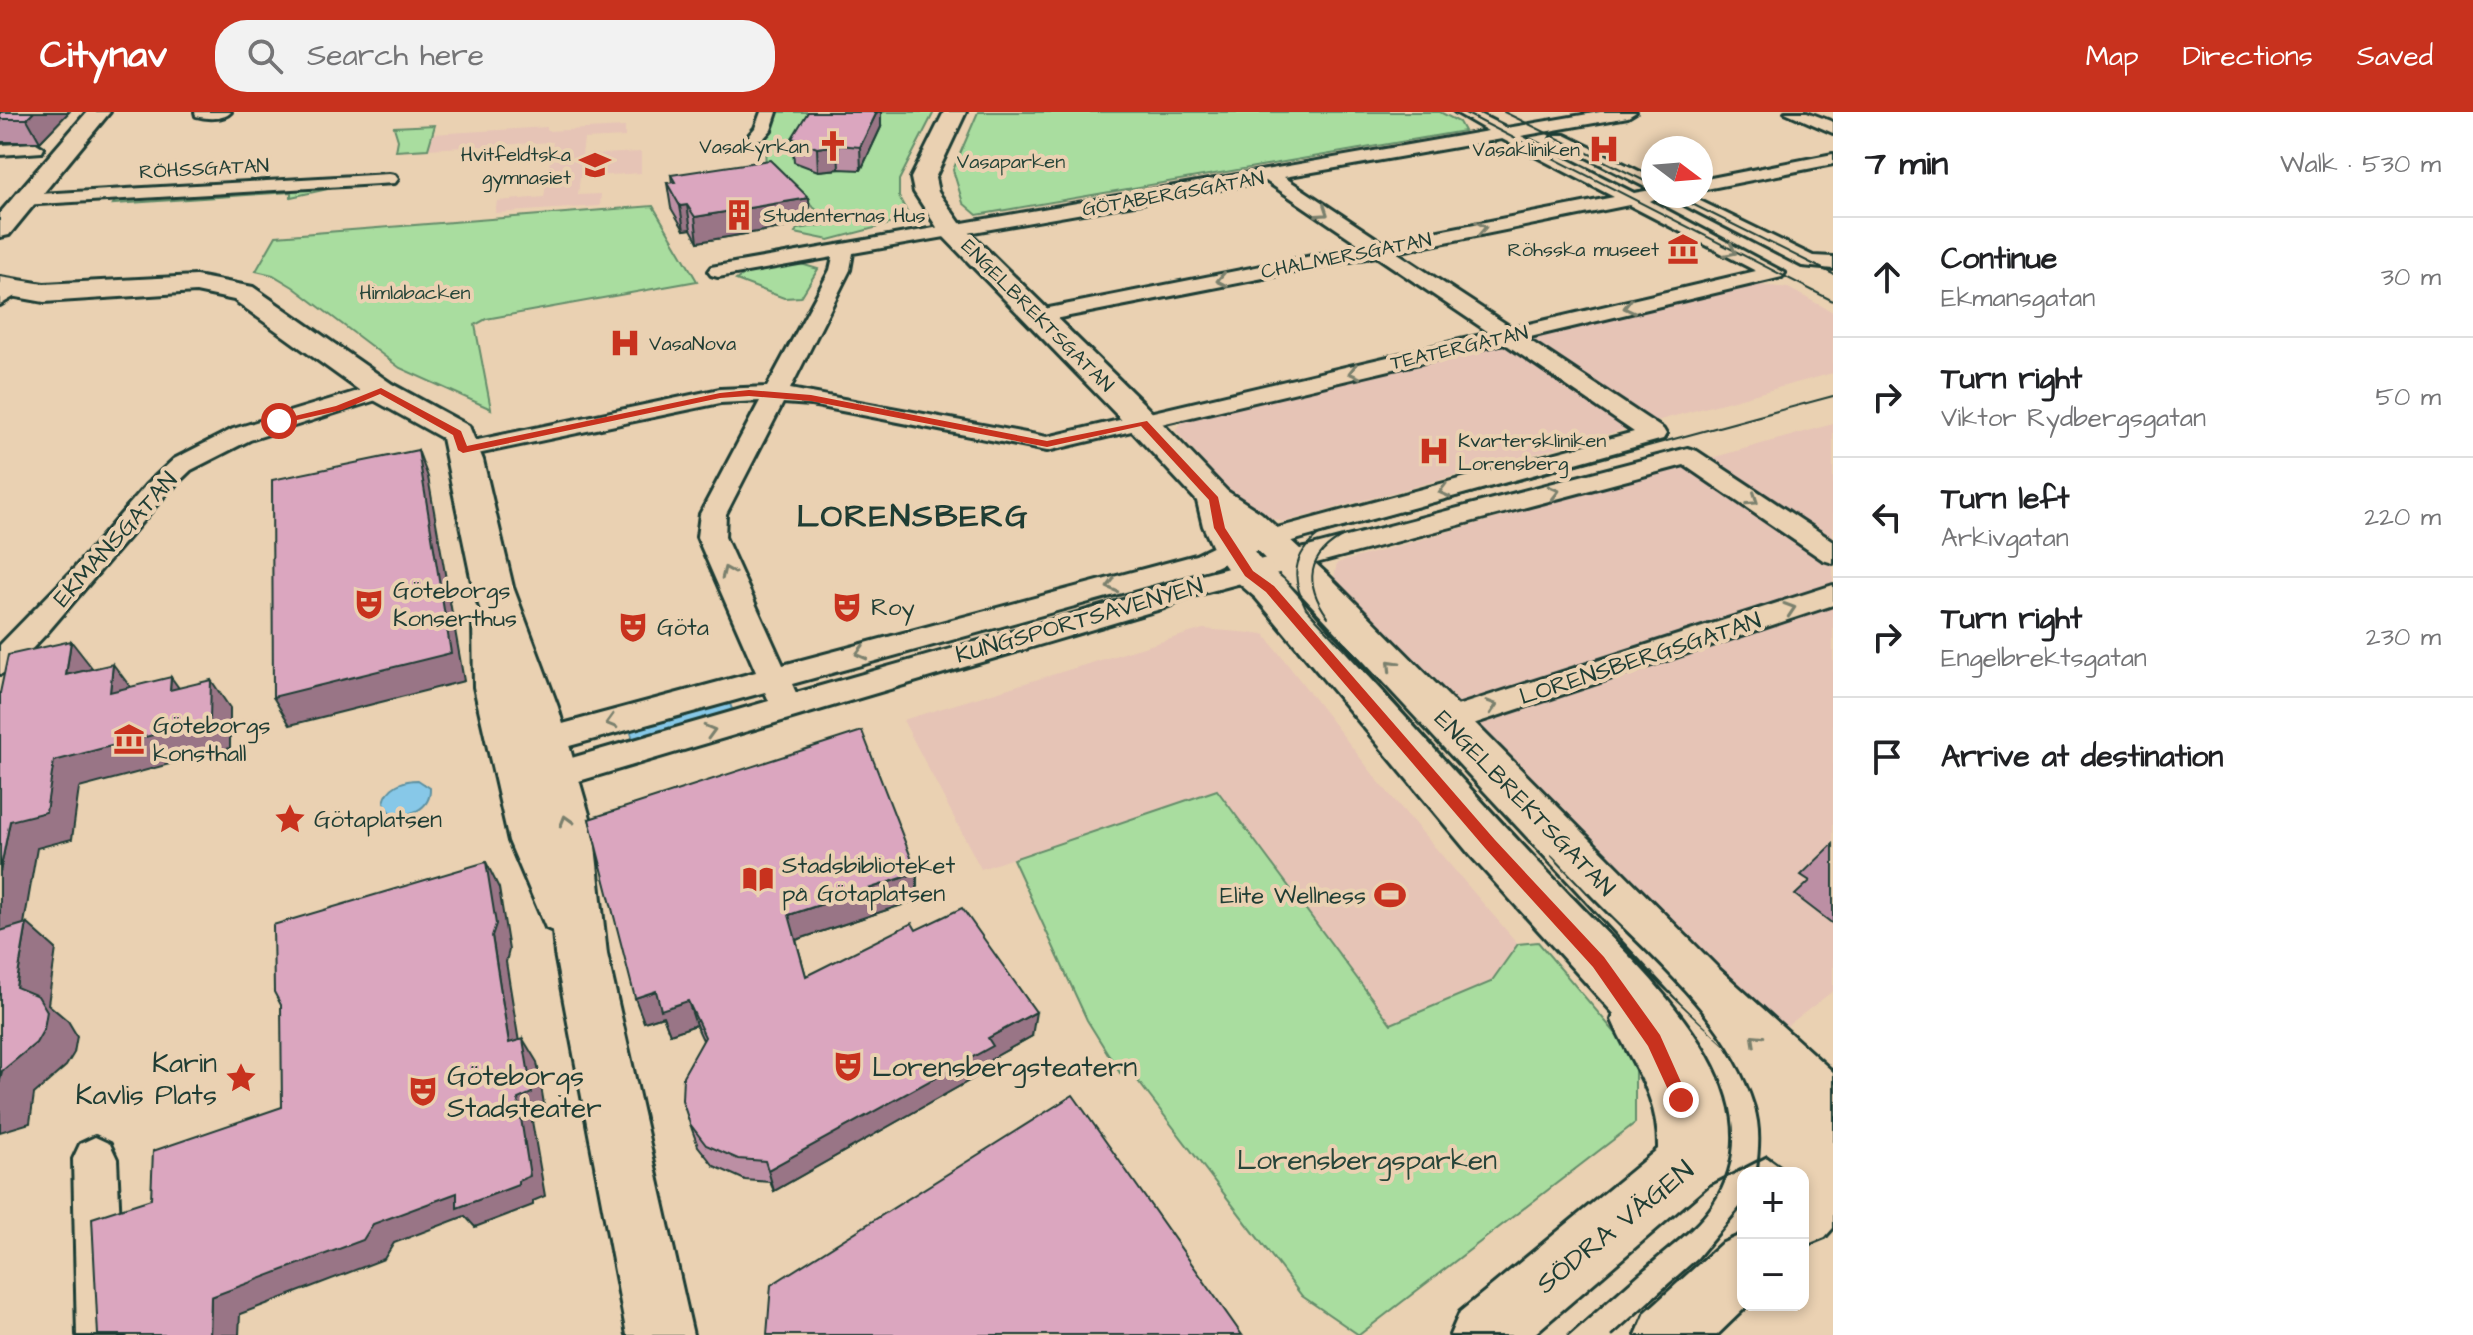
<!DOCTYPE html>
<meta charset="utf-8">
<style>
body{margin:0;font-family:"Architects Daughter",sans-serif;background:#f2f2f2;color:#202124}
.controls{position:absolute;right:24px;bottom:24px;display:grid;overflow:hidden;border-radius:16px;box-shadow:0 4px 12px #0003}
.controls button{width:72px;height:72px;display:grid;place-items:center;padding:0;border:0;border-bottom:2px solid #e0e0e0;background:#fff;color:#202124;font:40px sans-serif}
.compass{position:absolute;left:1641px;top:24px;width:72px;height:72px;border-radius:50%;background:#fff;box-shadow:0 4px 12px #0003;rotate:106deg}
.stop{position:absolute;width:24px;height:24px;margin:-18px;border:6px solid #c8321e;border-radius:50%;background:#fff}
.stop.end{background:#c8321e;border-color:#fff;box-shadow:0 2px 8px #0008}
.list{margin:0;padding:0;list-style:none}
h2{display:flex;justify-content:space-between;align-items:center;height:104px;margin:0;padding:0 32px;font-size:34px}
h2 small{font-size:26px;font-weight:400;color:#757577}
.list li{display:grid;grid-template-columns:52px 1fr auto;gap:24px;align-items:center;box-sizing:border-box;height:120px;padding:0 32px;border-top:2px solid #e0e0e0}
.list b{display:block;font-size:30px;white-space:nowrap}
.list p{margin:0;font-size:26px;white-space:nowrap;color:#757577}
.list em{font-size:26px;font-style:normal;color:#757577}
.icon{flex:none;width:44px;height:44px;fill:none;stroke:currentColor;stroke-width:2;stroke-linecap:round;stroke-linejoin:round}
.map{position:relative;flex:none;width:1833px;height:1223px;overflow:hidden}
header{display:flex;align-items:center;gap:48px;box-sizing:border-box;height:112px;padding:0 40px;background:#c8321e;color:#fff}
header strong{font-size:38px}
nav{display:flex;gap:44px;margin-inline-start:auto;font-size:28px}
.search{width:560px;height:72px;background:#f2f2f2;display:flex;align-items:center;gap:20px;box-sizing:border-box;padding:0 28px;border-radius:32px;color:#757577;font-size:30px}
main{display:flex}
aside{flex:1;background:#fff}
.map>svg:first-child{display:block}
.built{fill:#e6c4b6}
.green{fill:#a9dd9f;stroke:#648d6a;stroke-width:2}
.water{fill:#87c8e8;stroke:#5d90a0;stroke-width:2}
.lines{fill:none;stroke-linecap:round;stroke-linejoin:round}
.street-casing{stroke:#1f3d34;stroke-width:6}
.secondary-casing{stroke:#1f3d34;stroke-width:6}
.street{fill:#ead1b2;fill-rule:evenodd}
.secondary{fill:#ead1b2;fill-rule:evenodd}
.tram-far1{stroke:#1f3d34;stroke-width:2}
.tram{stroke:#1f3d34;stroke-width:3}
.wall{fill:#bc8fa4;stroke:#1f3d34;stroke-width:2}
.shaded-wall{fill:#997486;stroke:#1f3d34;stroke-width:2}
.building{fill:#dba6bf;stroke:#1f3d34;stroke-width:2}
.oneway{stroke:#7a806d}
.route{fill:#c8321e}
.labels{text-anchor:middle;stroke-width:8;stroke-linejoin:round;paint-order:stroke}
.far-poi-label{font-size:20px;fill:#1f3d34;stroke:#ead1b2;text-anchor:end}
.far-park-label{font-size:20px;fill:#264539;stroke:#ead1b2}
.far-street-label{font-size:20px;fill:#1f3d34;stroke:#ead1b2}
.street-label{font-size:24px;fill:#1f3d34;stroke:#ead1b2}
.poi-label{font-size:24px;fill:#1f3d34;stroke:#ead1b2;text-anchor:start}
.near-poi-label{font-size:28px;fill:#1f3d34;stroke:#ead1b2;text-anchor:start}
.near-park-label{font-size:28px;fill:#264539;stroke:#ead1b2}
.near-street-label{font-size:28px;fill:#1f3d34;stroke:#ead1b2}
.district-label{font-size:32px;font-weight:bold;letter-spacing:2px;fill:#1f3d34;stroke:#ead1b2}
</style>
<header>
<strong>Citynav</strong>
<div class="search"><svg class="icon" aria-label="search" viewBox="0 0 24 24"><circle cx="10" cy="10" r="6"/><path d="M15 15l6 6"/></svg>Search here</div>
<nav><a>Map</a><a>Directions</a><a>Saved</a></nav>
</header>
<main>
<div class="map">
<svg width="1833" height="1223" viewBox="0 0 1833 1223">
<rect width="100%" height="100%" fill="#ead1b2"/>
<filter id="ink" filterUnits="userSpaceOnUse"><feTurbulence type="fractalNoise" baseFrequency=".0125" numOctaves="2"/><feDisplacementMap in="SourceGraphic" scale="16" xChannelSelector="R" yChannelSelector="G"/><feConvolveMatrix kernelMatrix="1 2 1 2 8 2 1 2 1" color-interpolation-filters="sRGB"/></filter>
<g filter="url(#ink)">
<g class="built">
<polygon points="547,15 547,19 625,15 625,25 584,27 582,43 641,40 641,61 580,65 578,83 601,82 600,94 495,101 497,89 544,85 553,30 427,37 432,22"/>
<polygon points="1760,173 1788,176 1833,200 1833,261 1284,410 1248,400 1175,318 1185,307"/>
<polygon points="1833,312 1833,879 1783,917 1756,911 1331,480 1337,451"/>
<polygon points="1203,517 1264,522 1379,670 1518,832 1491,870 1391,912 1217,678 981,757 903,608"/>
</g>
<g class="green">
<polygon points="775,0 934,0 899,68 899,85 908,102 905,108 829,128 795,121 797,117 830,112 786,67 766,63 765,27"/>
<polygon points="978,0 1440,0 1459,10 1464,19 977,103 963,91 953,58"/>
<polygon points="435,13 428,37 396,39 398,28 394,15"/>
<polygon points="337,75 291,85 291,80 113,92 115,89"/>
<polygon points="653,94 697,169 486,207 475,213 491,297 400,256 293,175 273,163 256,159 276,124"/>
<polygon points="801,152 818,157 801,185 784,186 736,168 746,161"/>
<polygon points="1217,678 1391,912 1491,870 1518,832 1538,830 1635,944 1635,1011 1359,1223 1302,1184 1128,956 1120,961 1087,908 1013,747"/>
</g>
<g class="water">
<polygon points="728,587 734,602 634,630 629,615"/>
<path d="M418,668L430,676C431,698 407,707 389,700L384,690C388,674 403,668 418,668Z"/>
</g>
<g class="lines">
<defs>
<g id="street">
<path d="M195,0H231C224,8 206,7 196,4Z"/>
<polygon points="761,0 777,0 771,18 763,27 751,27 749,23 755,16"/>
<path d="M1455,0H1475L1507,16L1600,0H1636L1628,5L1521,24L1634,81L1651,78L1551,27L1553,23H1565L1653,66V84H1661L1650,89L1785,161L1782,165L1526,226L1663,317L1666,322L1663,327L1241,443L1216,455L792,572L796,581L1144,482L1178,469L1688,336L1697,339L1833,429V451L1823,448L1684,353L1196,483L1164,496L535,682L523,678L518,669L523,660L769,589L765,580L544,641L513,636L508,627L513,618L524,615L544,617L756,560L697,425L700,402L760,289L720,291L463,345L454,343L451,338L454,333L720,277L767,275L830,158L833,145L718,165L711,163L708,159L711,155L1488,19ZM1502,27L1614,85L1382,130L1284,65ZM1266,69L1362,134L1039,198L1028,204L1039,210L1376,144L1490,221L1047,325L790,277L850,158L853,141ZM1629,93L1756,159L1512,216L1396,140ZM1504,231L1634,320L1221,431L1196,443L783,553L725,425L726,402L783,291L811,293L1047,339Z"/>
<polygon points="1785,0 1807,0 1833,10 1833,21"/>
<polygon points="36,31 44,36 42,40 0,43 0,33"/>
<polygon points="1833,42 1833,52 1701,78 1701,68"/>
<polygon points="389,62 395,63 398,67 395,71 22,93 13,88 22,83"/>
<polygon points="1667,84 1690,84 1813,144 1833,145 1833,157 1802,154"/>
<polygon points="15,172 22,174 25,178 0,193 0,178"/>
<polygon points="381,272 389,274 393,279 389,284 250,328 191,358 164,384 46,522 11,559 0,562 0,533 72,459 146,373 174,347 233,317"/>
<polygon points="1833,473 1833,493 1446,621 1435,617 1430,609 1435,601"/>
<polygon points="95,1025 110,1032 117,1047 125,1223 77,1223 73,1047 80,1032"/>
</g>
<g id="secondary">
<polygon points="87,0 110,0 9,123 0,125 0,101"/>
<path d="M944,0H966L935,66L938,80L960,111L1142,290L1227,379L1261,401L1329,464L1719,857L1833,960V1116L1825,1125L1803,1134V1061H1793L1767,1042L1709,1072L1533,1223H1450L1460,1200L1658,1037C1659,982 1632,954 1612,908L1614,902L1471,744L1256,486L1235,468L1214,438L1203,414L1197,389L1118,304L942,123L914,80L911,66ZM1245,427L1301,482L1681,891L1738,946C1574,799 1430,633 1284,468L1262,450Z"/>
<polygon points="196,164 253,175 392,272 469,314 483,348 513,475 558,595 593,716 607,842 693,1223 627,1223 555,842 553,819 546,816 509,729 474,575 473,509 481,499 473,475 442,326 370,286 234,188 196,180 44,190 0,182 0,165 44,172"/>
<polygon points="1743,1122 1743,1193 1748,1193 1717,1223 1636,1223 1646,1200 1721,1132"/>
</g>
</defs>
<use href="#street" class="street-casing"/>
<use href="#secondary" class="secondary-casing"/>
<use href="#street" class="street"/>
<use href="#secondary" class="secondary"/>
<g class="tram-far1">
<polyline points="1463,0 1833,189"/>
<polyline points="1504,0 1653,73"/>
<polyline points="1676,84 1833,162"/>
<path d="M1328,505C1303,471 1307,442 1346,423"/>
<polyline points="1552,744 1590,784"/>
<path d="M1572,784L1306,496C1291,467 1292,443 1319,423L1833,284"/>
</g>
<g class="tram">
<path d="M1588,782C1648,844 1729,909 1755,994C1762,1016 1760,1038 1757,1061"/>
<path d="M1569,1223C1598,1197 1626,1172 1655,1147C1675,1130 1697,1114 1712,1092C1787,978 1640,856 1571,782"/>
<polyline points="1613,1223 1699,1146 1743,1093"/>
</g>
</g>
<g class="wall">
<polygon points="0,0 69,0 40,30 0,30"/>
<polygon points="881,15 861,58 839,57 818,59 794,50 792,26"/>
<polygon points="671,63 810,111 698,130 691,117 684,118 671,96 667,71 672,71"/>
<polygon points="589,707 917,788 796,828 806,864 916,818 1032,924 991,947 990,957 774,1079 770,1070 745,1068 714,1054 698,1034 690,1012 703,928 696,913 670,922 663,904 644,910"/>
<polygon points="1833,732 1833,812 1795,783 1810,769 1801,763"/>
</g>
<g class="shaded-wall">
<polygon points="34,0 69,0 40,30 27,7"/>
<polygon points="877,0 881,0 881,15 861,58 860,35"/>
<polygon points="838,33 839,57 818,59 817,36"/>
<polygon points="809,86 810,111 698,130 695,105"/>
<polygon points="687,93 691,117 684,118 680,94"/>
<polygon points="418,338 428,365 464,569 290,613 273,585"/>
<polygon points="71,529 93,557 66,563"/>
<polygon points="113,552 134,580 110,580"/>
<polygon points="171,565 191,593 170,578"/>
<polygon points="211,568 230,596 230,636 79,676 72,727 37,736 18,847 0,832 0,760 10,709 54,649"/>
<polygon points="486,750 499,776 509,838 506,850 523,955 509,931 492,824"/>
<polygon points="917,761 917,788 793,829 789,803"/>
<polygon points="27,811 56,837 48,892 68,909 77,924 74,941 66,954 34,982 30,1011 0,1020 0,968"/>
<polygon points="656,879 688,889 696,913 670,922 663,904 644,910 635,886"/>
<polygon points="1036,900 1032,924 991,947 990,957 774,1079 768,1058 988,926"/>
<polygon points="523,927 537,950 546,1004 532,1009 545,1084 533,1089 533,1093 475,1115 465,1104 394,1131 384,1147 240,1202 239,1223 210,1223 211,1185 373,1112 518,987"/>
</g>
<g class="building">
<polygon points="0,0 34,0 27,7 0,7"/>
<polygon points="808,0 877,0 860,35 838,33 817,36 792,26"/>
<polygon points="770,48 809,86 695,105 687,93 680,94 667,71 675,70 671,63"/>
<polygon points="418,338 451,541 273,585 272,368"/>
<polygon points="71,529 66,563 113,552 110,580 171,565 170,578 211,568 210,608 54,649 46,700 10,709 0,760 0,581 8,543"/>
<polygon points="862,619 917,761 789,803 806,864 912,811 916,818 962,796 1036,900 988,926 993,934 768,1058 765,1049 738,1047 706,1033 690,1012 682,988 683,964 705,925 688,889 661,898 656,879 635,886 589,707"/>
<polygon points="486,750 496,812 492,824 509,931 523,927 532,981 518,987 530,1064 518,1069 518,1073 457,1096 457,1081 373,1112 363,1128 211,1185 210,1223 98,1223 92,1106 151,1087 153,1039 282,995 281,893 274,880 273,813"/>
<polygon points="27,811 16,875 38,884 47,899 44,917 36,931 2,959 0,968 0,819"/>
<polygon points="1073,983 1242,1223 767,1223 771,1173"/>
</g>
<defs><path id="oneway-chevron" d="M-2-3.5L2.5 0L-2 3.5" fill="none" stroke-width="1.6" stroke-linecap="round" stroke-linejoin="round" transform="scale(2)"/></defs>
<g class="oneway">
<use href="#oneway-chevron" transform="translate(1323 100) rotate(34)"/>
<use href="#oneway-chevron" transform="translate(1481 116) rotate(-11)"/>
<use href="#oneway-chevron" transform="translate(1731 139) rotate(27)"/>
<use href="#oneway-chevron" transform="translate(1222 168) rotate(169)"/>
<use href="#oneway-chevron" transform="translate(1629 195) rotate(167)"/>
<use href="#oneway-chevron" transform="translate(1354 260) rotate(166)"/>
<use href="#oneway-chevron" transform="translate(1444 379) rotate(165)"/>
<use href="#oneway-chevron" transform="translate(1554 380) rotate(-15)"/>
<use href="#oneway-chevron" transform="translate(1753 388) rotate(34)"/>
<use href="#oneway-chevron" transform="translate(727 460) rotate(-114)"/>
<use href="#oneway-chevron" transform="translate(1112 474) rotate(165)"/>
<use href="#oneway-chevron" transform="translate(1790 497) rotate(-18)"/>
<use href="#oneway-chevron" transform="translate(861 541) rotate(165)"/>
<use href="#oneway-chevron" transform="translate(1392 553) rotate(-134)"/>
<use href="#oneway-chevron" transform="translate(1492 594) rotate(-18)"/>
<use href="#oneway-chevron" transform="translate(611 610) rotate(164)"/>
<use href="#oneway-chevron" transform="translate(710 619) rotate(-16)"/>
<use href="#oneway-chevron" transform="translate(566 709) rotate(-106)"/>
<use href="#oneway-chevron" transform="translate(1756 927) rotate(-137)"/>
</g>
</g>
<polygon class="route" points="381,276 461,319 467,334 720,281 749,278 811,283 1047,329 1147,309 1218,385 1225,416 1253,459 1274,474 1495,728 1604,845 1660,923 1689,988 1687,993 1681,996 1675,993 1648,934 1593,855 1485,736 1266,480 1245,464 1214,416 1209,388 1141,314 1047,335 811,289 749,284 720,286 463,341 458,338 453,323 380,282 342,298 279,312 274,309 336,294"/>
<defs>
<symbol id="church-bare" viewBox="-9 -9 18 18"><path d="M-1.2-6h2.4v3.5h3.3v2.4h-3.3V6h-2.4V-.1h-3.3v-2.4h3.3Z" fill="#c8321e" stroke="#ead1b2" stroke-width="2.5" paint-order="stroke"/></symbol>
<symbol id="hospital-bare" viewBox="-9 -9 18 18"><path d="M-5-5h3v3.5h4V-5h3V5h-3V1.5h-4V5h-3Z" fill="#c8321e" stroke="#ead1b2" stroke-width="2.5" paint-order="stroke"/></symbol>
<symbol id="school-bare" viewBox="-9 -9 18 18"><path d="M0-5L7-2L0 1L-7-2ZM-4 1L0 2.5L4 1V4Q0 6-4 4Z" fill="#c8321e" stroke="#ead1b2" stroke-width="2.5" paint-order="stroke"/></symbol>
<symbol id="building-bare" viewBox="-9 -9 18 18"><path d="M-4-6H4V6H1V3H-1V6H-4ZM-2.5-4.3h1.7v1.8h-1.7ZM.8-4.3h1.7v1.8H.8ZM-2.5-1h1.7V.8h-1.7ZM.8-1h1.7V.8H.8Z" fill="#c8321e" stroke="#ead1b2" stroke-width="2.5" paint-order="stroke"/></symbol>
<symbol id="museum-bare" viewBox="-9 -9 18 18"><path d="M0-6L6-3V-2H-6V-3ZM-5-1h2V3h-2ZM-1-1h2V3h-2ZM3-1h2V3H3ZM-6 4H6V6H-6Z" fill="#c8321e" stroke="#ead1b2" stroke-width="2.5" paint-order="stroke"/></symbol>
<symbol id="theatre-bare" viewBox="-9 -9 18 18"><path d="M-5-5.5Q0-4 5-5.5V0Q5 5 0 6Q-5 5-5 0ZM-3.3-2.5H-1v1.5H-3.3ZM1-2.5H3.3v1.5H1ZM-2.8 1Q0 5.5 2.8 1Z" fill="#c8321e" stroke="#ead1b2" stroke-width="2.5" paint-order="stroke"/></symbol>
<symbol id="sight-bare" viewBox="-9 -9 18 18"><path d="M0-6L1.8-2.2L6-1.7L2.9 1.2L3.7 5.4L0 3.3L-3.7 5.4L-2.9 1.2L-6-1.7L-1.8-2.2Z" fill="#c8321e" stroke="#ead1b2" stroke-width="2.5" paint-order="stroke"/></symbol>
<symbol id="library-bare" viewBox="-9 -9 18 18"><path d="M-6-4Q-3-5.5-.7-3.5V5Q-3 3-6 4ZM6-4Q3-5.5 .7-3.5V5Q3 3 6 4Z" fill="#c8321e" stroke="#ead1b2" stroke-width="2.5" paint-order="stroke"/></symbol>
<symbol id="stadium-bare" viewBox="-9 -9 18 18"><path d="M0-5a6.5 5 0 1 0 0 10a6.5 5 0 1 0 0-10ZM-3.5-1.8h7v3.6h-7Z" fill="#c8321e" stroke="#ead1b2" stroke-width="2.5" paint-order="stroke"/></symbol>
</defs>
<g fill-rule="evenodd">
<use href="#church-bare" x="811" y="12" width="44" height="44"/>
<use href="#hospital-bare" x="1582" y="15" width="44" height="44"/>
<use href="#school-bare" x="573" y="31" width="44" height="44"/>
<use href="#building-bare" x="717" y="81" width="44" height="44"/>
<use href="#museum-bare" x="1661" y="115" width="44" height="44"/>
<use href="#hospital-bare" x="603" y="209" width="44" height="44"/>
<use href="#hospital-bare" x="1412" y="317" width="44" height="44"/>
<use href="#theatre-bare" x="347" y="470" width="44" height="44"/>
<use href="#theatre-bare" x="825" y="473" width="44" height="44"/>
<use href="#theatre-bare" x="611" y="493" width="44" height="44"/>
<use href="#museum-bare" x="107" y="605" width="44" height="44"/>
<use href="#sight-bare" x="268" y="685" width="44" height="44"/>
<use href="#library-bare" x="736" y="745" width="44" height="44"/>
<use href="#stadium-bare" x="1368" y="761" width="44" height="44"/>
<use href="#theatre-bare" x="826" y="932" width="44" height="44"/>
<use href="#sight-bare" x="219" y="944" width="44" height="44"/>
<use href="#theatre-bare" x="401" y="957" width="44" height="44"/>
</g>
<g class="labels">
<g class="far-poi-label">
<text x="809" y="41">Vasakyrkan</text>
<text x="1580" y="44">Vasakliniken</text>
<text x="571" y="49">Hvitfeldtska<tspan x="571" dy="23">gymnasiet</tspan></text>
<text x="763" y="110" text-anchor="start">Studenternas Hus</text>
<text x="1659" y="144">Röhsska museet</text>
<text x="649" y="238" text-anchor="start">VasaNova</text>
<text x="1458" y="335" text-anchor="start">Kvarterskliniken<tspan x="1458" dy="23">Lorensberg</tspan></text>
</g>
<g class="far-park-label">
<text x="1011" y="56">Vasaparken</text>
<text x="415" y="187">Himlabacken</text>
</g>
<g class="far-street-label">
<text transform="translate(204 56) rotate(-3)" y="7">RÖHSSGATAN</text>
<text transform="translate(1173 81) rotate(-10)" y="7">GÖTABERGSGATAN</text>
<text transform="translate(1346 143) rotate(-11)" y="7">CHALMERSGATAN</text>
<text transform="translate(1038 203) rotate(45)" y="7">ENGELBREKTSGATAN</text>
<text transform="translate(1459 235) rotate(-13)" y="7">TEATERGATAN</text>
</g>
<g class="street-label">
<text transform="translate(115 427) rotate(-48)" y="8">EKMANSGATAN</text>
<text transform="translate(1079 508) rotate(-16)" y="8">KUNGSPORTSAVENYEN</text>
<text transform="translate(1640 546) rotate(-18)" y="8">LORENSBERGSGATAN</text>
<text transform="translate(1525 691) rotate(46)" y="8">ENGELBREKTSGATAN</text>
</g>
<g class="poi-label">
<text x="393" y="486">Göteborgs<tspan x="393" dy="28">Konserthus</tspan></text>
<text x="871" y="503">Roy</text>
<text x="657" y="523">Göta</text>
<text x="153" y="621">Göteborgs<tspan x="153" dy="28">konsthall</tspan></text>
<text x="314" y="715">Götaplatsen</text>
<text x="782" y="761">Stadsbiblioteket<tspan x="782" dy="28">på Götaplatsen</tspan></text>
<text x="1366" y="791" text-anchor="end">Elite Wellness</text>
</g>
<g class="near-poi-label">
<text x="217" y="960" text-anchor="end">Karin<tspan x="217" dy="32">Kavlis Plats</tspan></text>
<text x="872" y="964">Lorensbergsteatern</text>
<text x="447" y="973">Göteborgs<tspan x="447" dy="32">Stadsteater</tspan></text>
</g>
<g class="near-park-label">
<text x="1367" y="1057">Lorensbergsparken</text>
</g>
<g class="near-street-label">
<text transform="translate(1614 1114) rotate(-39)" y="10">SÖDRA VÄGEN</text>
</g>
<g class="district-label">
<text x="913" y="414">LORENSBERG</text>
</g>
</g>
</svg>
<div class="controls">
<button>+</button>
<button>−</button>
</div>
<svg class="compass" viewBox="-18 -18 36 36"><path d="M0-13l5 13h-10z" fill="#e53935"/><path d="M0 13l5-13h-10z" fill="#757577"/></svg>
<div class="stop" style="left:279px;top:309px"></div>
<div class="stop end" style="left:1681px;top:988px"></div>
</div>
<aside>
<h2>7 min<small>Walk · 530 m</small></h2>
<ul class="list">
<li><svg class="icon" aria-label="ahead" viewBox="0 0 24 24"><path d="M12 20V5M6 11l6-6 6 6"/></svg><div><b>Continue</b><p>Ekmansgatan</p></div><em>30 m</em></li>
<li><svg class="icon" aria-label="right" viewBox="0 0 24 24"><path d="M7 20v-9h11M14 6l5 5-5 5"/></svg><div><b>Turn right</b><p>Viktor Rydbergsgatan</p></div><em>50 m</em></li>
<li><svg class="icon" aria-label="left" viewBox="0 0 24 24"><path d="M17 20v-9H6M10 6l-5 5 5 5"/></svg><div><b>Turn left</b><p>Arkivgatan</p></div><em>220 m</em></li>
<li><svg class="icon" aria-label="right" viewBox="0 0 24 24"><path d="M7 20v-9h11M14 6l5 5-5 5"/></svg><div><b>Turn right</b><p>Engelbrektsgatan</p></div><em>230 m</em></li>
<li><svg class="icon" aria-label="arrive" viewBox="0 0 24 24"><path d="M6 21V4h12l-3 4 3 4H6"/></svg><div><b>Arrive at destination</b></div></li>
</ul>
</aside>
</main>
